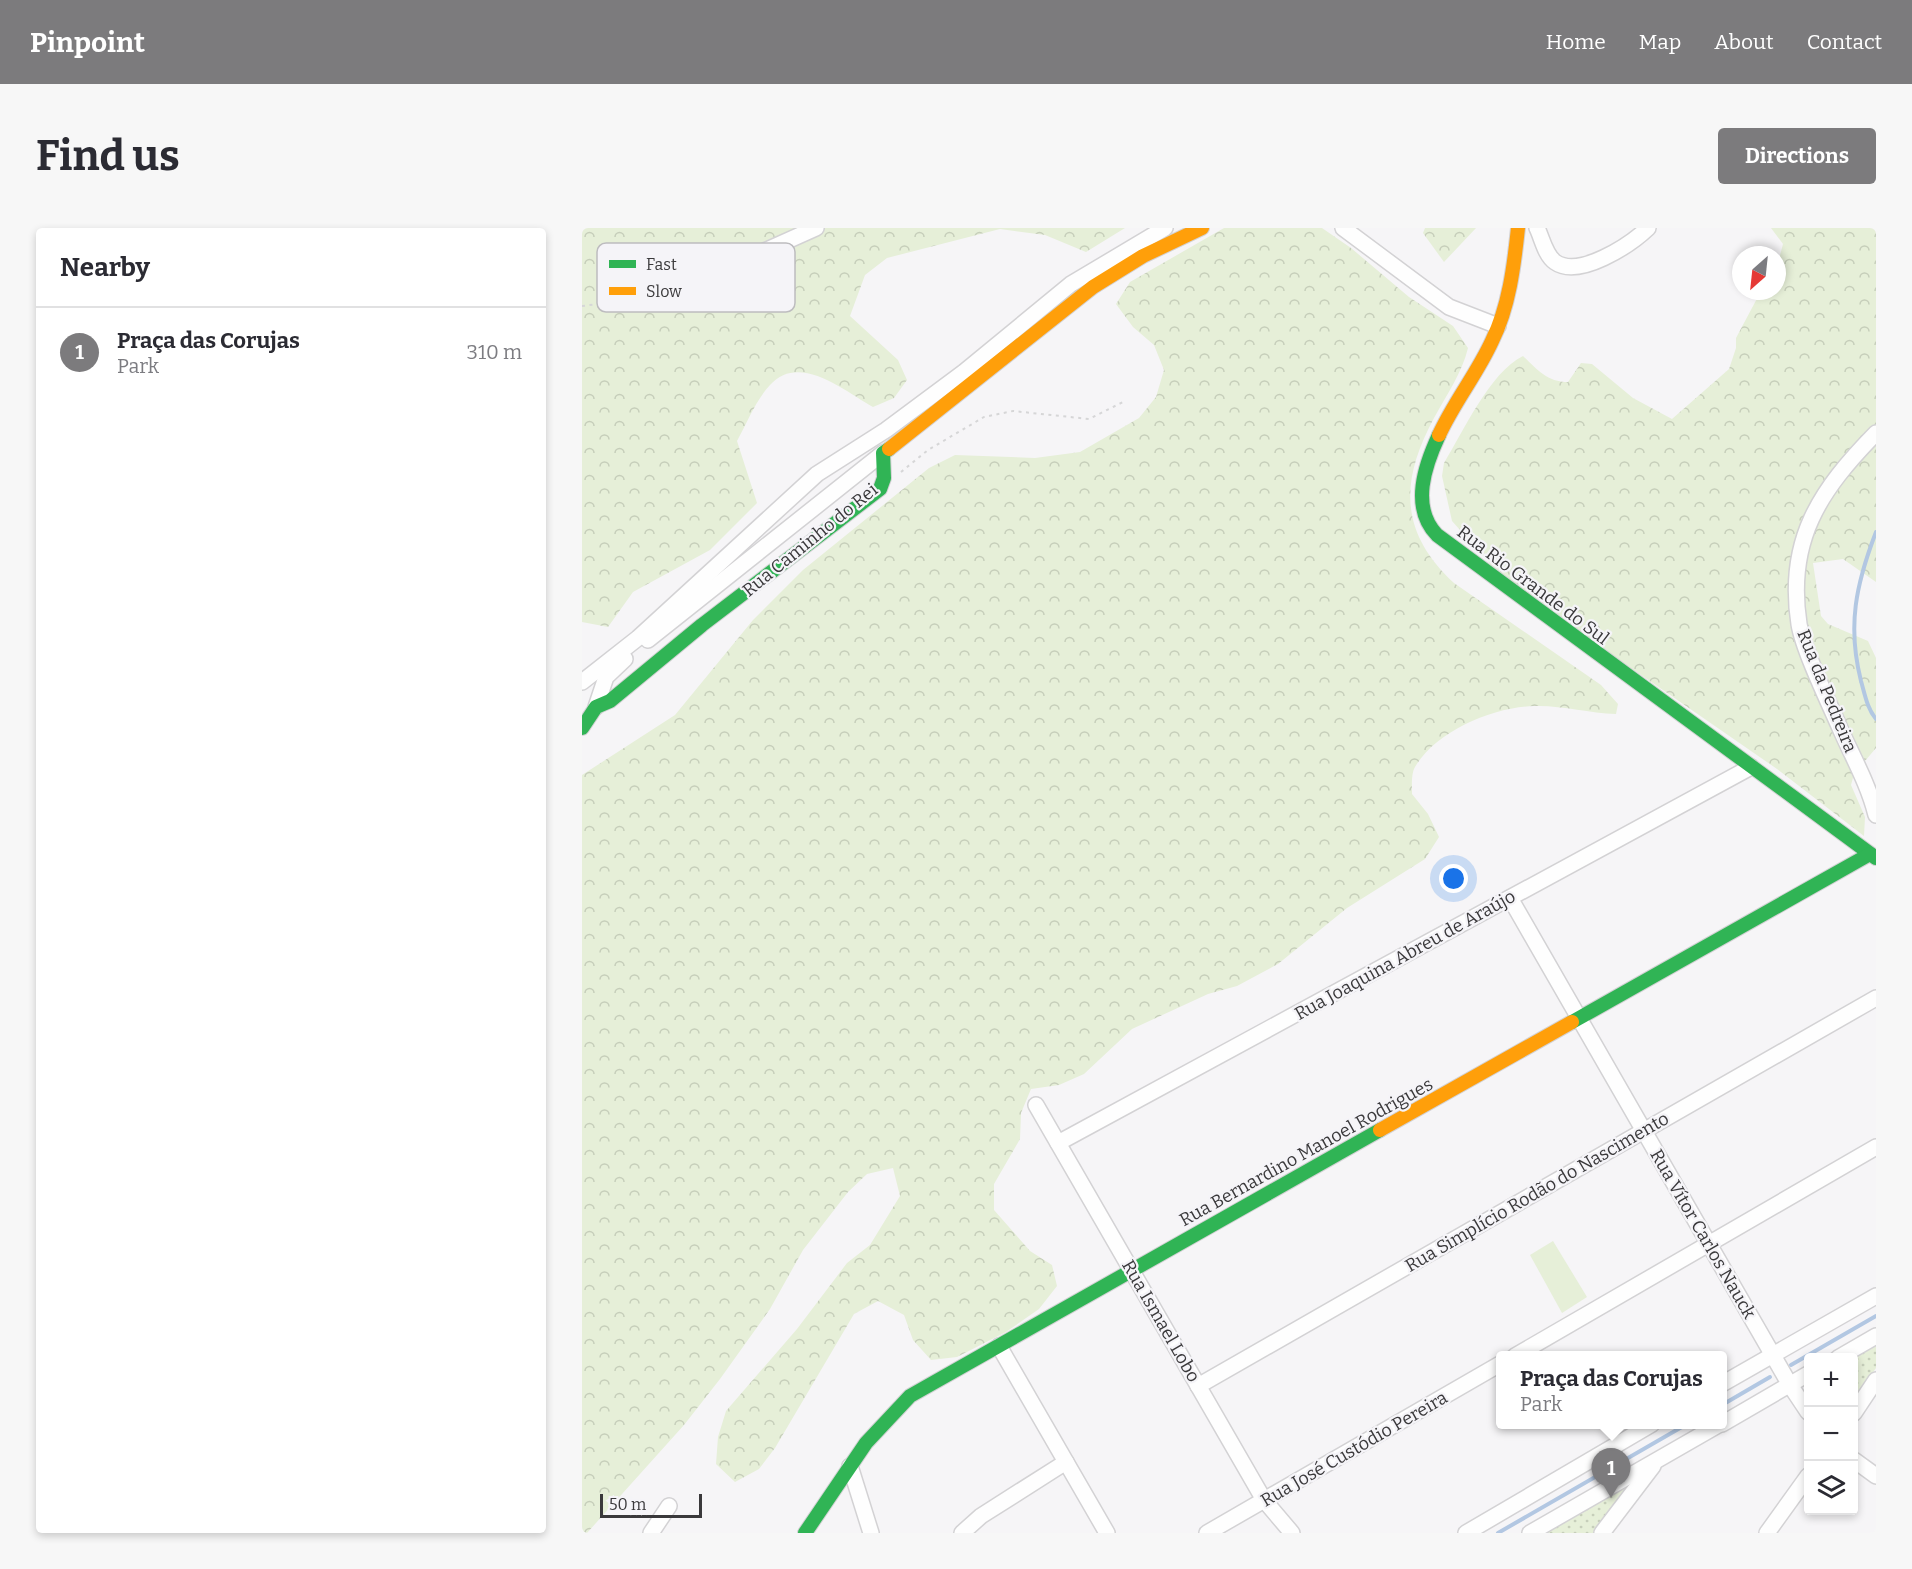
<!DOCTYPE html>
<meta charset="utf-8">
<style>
body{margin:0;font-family:Bitter,serif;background:#f7f7f7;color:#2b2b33}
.controls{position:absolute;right:18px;bottom:18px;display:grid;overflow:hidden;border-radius:6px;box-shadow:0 3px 9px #0003}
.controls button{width:54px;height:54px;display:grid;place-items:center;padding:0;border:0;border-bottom:2px solid #e1e1e2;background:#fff;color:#2b2b33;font:30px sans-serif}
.compass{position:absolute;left:1150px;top:18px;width:54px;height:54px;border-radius:50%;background:#fff;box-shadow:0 3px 9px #0003;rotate:207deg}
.scale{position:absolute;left:18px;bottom:15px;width:102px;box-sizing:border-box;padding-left:6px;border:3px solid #3a393b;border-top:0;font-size:16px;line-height:21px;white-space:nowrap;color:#3a393b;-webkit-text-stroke:4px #f5f4f8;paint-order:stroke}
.you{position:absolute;left:872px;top:651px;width:21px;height:21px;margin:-15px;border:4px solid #fff;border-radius:50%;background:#1a73e8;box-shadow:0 0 0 9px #1a73e833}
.badge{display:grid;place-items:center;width:39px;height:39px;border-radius:50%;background:#7c7b7d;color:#fff;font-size:20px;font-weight:700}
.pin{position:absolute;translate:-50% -50px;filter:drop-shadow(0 2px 3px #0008)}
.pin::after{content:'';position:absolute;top:32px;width:21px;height:18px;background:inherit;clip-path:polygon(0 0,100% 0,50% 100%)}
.popup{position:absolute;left:914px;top:1123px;width:231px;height:78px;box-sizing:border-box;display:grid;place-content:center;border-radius:6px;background:#fff;filter:drop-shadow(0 2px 4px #0005);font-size:20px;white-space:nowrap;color:#7c7c81}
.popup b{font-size:22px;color:#2b2b33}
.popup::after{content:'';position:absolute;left:50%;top:100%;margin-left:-12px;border:12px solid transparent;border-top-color:#fff}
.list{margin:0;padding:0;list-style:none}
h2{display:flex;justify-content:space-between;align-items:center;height:78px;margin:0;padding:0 24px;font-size:26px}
h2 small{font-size:20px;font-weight:400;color:#7c7c81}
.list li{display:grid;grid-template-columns:39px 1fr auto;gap:18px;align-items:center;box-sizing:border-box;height:90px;padding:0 24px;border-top:2px solid #e1e1e2}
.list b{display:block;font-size:22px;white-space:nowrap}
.list p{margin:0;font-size:20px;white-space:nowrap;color:#7c7c81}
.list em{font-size:20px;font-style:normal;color:#7c7c81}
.icon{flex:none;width:33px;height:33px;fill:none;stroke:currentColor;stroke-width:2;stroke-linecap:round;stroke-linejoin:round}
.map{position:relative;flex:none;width:1294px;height:1305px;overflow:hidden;border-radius:6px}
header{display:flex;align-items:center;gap:36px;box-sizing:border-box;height:84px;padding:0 30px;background:#7c7b7d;color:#fff}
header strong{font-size:28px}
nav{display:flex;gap:33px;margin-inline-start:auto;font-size:21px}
.intro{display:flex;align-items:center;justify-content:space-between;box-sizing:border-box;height:144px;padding:0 36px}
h1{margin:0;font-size:42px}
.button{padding:15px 27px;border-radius:6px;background:#7c7b7d;color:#fff;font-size:21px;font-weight:700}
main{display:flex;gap:36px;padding:0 36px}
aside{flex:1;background:#fff;border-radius:6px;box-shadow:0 3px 9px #0003}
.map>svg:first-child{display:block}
.grass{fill:#e6efd8}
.forest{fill:url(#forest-crowns)}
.park{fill:url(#park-dots)}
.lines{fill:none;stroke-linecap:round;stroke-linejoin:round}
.stream{stroke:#b2c7e2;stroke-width:4}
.street-casing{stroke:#d3d2d4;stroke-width:18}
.fast-casing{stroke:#d3d2d4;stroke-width:16}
.slow-casing{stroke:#d3d2d4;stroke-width:16}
.path{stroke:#d6d6d7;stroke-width:2;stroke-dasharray:3 4.5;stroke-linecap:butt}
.street{stroke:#fefefe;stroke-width:15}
.fast{stroke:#30b455;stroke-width:14}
.slow{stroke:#ff9f0a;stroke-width:14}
.labels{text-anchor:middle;stroke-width:4.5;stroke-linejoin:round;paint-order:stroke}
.street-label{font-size:18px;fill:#3a393b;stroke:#f5f4f8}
.key{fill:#f5f4f8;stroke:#bdbcbf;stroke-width:1.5}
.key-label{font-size:16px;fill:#3a393b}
</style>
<header>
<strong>Pinpoint</strong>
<nav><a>Home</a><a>Map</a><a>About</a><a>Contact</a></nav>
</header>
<div class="intro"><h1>Find us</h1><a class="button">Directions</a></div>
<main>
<aside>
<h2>Nearby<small></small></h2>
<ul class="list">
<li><span class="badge">1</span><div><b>Praça das Corujas</b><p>Park</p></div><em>310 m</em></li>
</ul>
</aside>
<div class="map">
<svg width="1294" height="1305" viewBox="0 0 1294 1305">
<defs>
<pattern id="forest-crowns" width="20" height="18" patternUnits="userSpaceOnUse" patternTransform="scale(1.5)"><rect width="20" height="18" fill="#e6efd8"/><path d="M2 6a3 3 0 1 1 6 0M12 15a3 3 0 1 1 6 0" fill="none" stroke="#c6ceba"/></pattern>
<pattern id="park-dots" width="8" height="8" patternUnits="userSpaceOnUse" patternTransform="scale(1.5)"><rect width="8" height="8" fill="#e6efd8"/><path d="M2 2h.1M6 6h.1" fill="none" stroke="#c6ceba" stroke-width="1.8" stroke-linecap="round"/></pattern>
</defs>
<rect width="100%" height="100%" fill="#f6f5f7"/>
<polygon class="grass" points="971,1013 1005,1069 980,1085 948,1027"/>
<g class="forest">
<path d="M0,0H543L504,24L463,7L418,1L305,30L283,47L268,88L316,132L325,152L312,170L291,179C263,163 217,124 188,157C174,172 165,195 155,213L175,275L128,322L51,364L26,399L0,394Z"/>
<path d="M642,0H740L769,20L827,69L871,98L886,120C880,145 865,166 852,190C818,253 817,304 872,355L1019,457L1036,476L1034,486C1006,485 979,477 952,478C911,479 854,503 833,539C829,546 830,558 830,566L846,586L857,609L843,631L765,680L696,736L655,758L626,766L550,801L502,846L477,857L449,861L439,885L438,911L412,956V982L448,1023L470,1037L475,1058L457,1081L424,1104L375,1129L349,1132L331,1112L322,1087L296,1073L272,1086L193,1220L177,1241L153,1254L134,1236L136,1209L144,1183L215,1101L265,1035L288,1017L318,968L311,940L285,946L266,964L221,1022L188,1081L138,1151L102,1197L5,1305H0V547L93,487L171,392L221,342L347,240L373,227L453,230L498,224L557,190L574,169L582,142L572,117L551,99L534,76L548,54Z"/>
<polygon points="843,0 894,0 862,34 841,5"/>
<path d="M1189,0H1294V354L1261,331L1231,335L1239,388L1246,396L1286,413L1294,430V520L1272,546L1269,557L1283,589L1282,608L1195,541L1000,406L909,337L870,293L860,248L862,235C881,204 908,144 941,128C955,141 965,154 986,154L999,135L1010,136L1051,170L1090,191L1147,141L1154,120V110L1179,63H1195V39L1201,16Z"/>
</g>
<g class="park">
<polygon points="1294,1118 1294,1140 1272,1172 1272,1130"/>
<polygon points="1073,1234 1019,1305 950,1305"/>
</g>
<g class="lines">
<g class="stream">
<path d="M1294,304C1274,356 1265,398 1279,453C1283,467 1285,480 1294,491"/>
<polyline points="1209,1137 1294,1088"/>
<polyline points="1140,1177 1188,1149"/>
<polyline points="916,1305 1105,1196"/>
</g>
<defs>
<g id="street">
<polyline points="761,0 867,79 916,98"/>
<path d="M955,0C960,10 963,27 973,34C997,51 1048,17 1066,0"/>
<polyline points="131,46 234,0"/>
<path d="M1294,205C1238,262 1204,312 1217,396C1221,421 1246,473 1257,498C1270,528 1286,555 1294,587"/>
<polyline points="66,412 301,225"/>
<polyline points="0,454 56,410 235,246 304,202 382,144 489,56 583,0"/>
<polyline points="14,479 24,449 43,431"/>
<polyline points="928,670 1208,1157 1226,1184"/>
<polyline points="454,877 682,1272 710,1305"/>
<polyline points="476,915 1169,539"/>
<polyline points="417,1118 525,1305"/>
<polyline points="933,1128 1294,919"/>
<polyline points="1256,1130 1294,1108"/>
<polyline points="1140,1156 1294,1068"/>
<polyline points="616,1158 1294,770"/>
<polyline points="1272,1185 1294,1152"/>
<polyline points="1140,1196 1226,1146"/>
<polyline points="1272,1232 1294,1248"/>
<polyline points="268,1238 289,1305"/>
<polyline points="69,1305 87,1278"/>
<polyline points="380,1305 399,1288 484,1234"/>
<polyline points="625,1305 918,1136"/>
<polyline points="884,1305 1070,1196"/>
<polyline points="948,1305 1138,1196"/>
<polyline points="1020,1305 1071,1238"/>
<polyline points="1185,1305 1226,1248"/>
</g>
<g id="fast">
<path d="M857,207C843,237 828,279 855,307L1294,630"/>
<polyline points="0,500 14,479 28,473 120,397 298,261 302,250 301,225 307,221"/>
<polyline points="990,794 1288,626"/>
<polyline points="223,1305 284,1215 328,1168 798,902"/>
</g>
<g id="slow">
<path d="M857,207C872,174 895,146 910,113C927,79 932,38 936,0"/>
<polyline points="307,221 511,59 561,28 620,0"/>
<polyline points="798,902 990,794"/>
</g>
</defs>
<use href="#street" class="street-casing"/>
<use href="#fast" class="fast-casing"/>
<use href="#slow" class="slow-casing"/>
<g class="path">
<polyline points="0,78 57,71 117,51"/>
<polyline points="319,244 346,222 402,189 431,183 507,191 541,174"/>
</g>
<use href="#street" class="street"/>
<use href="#fast" class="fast"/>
<use href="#slow" class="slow"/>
</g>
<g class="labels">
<g class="street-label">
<text transform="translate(228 312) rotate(-39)" y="6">Rua Caminho do Rei</text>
<text transform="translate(951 357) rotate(37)" y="6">Rua Rio Grande do Sul</text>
<text transform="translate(1245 463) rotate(68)" y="6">Rua da Pedreira</text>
<text transform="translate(823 727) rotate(-29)" y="6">Rua Joaquina Abreu de Araújo</text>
<text transform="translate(724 924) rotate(-29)" y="6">Rua Bernardino Manoel Rodrigues</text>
<text transform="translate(955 964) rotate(-30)" y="6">Rua Simplício Rodão do Nascimento</text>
<text transform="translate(1121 1006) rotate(60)" y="6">Rua Vítor Carlos Nauck</text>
<text transform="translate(579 1093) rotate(60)" y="6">Rua Ismael Lobo</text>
<text transform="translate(772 1221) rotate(-30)" y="6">Rua José Custódio Pereira</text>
</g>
</g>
<rect x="15" y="15" width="198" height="69" rx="9" class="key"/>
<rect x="27" y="32" width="27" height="8" fill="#30b455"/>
<rect x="27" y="59" width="27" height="8" fill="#ff9f0a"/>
<g class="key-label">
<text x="64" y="42">Fast</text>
<text x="64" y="69">Slow</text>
</g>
</svg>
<div class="controls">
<button>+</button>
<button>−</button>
<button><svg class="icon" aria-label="layers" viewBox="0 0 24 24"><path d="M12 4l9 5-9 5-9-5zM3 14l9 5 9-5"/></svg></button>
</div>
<svg class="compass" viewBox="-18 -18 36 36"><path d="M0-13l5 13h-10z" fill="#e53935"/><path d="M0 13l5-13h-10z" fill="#7c7c81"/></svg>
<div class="scale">50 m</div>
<div class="you"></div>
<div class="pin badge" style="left:1029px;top:1270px">1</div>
<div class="popup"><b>Praça das Corujas</b>Park</div>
</div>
</main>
